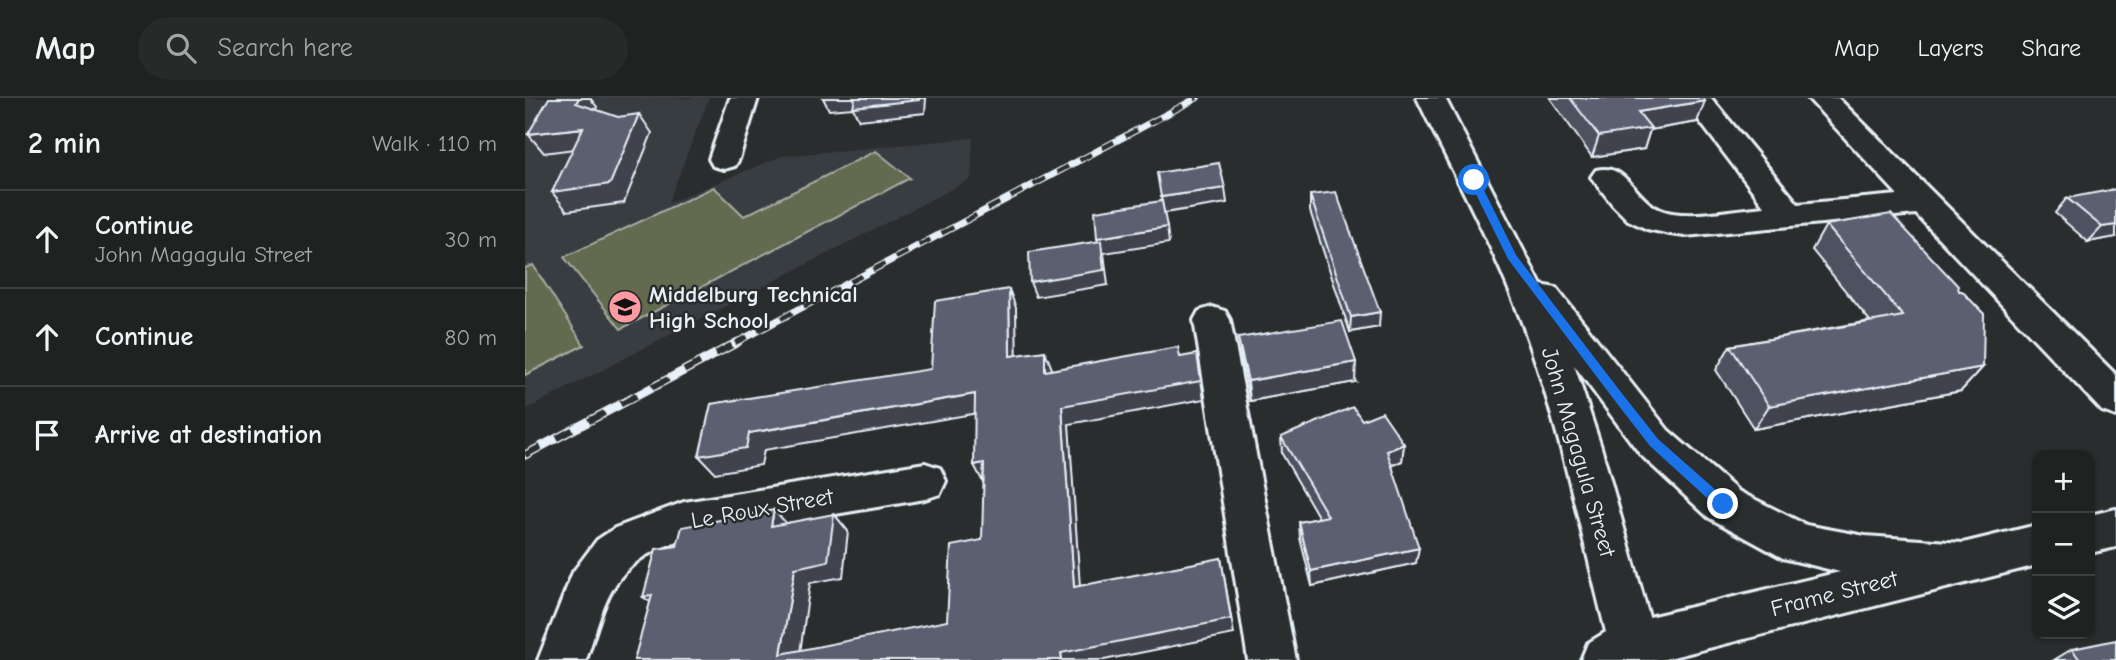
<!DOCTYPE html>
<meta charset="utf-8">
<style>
body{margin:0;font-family:"Comic Neue",sans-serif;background:#282a2a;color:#f1f3f6}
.controls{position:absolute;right:21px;bottom:21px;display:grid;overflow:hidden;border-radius:14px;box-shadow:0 2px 5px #0004}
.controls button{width:63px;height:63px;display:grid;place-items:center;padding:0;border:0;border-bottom:2px solid #3d3f40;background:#202222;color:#f1f3f6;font:35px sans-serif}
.stop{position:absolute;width:21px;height:21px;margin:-16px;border:5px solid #1a73e8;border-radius:50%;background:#fff}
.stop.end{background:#1a73e8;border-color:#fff;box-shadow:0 2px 7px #0008}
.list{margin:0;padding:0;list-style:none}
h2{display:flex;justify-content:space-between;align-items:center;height:91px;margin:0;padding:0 28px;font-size:30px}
h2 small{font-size:23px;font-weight:400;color:#a2a4a5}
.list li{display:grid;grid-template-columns:46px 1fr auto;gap:21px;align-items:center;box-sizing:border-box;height:98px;padding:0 28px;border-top:2px solid #3d3f40}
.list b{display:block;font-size:26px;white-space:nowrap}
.list p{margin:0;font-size:23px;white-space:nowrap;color:#a2a4a5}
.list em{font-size:23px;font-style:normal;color:#a2a4a5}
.icon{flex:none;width:38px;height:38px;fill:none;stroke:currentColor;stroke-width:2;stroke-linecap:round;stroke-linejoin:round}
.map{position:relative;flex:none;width:1591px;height:562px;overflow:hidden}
header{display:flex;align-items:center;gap:42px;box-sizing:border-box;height:98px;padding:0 35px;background:#202222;border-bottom:2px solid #3d3f40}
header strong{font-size:33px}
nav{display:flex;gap:38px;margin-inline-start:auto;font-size:24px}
.search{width:490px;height:63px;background:#282a2a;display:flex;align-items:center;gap:18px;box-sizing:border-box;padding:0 24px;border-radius:38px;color:#a2a4a5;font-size:26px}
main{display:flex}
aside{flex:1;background:#202222}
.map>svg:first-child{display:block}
.built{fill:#393c42}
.green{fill:#636a50;stroke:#a6aea4;stroke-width:2}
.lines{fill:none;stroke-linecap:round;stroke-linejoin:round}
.minor-casing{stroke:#e8f1f8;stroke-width:6}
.minor{fill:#2a2d2e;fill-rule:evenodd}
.rail-far1-casing{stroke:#e8f1f8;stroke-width:7}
.rail-casing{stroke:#e8f1f8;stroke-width:9}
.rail-far1{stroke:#2a2d2e;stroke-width:4.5;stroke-dasharray:13;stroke-linecap:butt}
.rail{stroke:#2a2d2e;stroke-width:6;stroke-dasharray:18;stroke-linecap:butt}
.wall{fill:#4e5160;stroke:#e8f1f8;stroke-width:2}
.shaded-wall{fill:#40424e;stroke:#e8f1f8;stroke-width:2}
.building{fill:#5b5e70;stroke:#e8f1f8;stroke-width:2}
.route{fill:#1a73e8}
.labels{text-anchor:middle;stroke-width:5;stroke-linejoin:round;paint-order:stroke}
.poi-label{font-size:23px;font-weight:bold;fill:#e8f1f8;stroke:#2a2d2e;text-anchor:start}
.street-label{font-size:23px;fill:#e8f1f8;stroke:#2a2d2e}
</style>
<header>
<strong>Map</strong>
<div class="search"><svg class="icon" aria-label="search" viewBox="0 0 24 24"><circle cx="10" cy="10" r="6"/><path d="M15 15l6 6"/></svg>Search here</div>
<nav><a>Map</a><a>Layers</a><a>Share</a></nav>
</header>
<main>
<aside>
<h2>2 min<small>Walk · 110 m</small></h2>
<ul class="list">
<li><svg class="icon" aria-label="ahead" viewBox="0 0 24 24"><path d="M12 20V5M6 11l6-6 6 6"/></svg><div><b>Continue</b><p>John Magagula Street</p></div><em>30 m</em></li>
<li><svg class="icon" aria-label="ahead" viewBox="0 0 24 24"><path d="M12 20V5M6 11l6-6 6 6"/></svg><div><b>Continue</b></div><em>80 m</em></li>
<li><svg class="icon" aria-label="arrive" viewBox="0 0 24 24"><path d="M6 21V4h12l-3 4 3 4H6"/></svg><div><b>Arrive at destination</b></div></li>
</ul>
</aside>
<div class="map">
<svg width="1591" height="562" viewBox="0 0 1591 562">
<rect width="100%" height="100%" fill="#2a2d2e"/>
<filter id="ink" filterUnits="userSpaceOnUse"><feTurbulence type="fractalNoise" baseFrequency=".0143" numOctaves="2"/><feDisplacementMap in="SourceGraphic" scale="14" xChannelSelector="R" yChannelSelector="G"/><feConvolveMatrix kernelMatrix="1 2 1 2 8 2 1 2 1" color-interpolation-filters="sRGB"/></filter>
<g filter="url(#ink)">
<polygon class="built" points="0,0 184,0 143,105 257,58 448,40 446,81 0,312"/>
<g class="green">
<polygon points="351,53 385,80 96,231 39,159 189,89 219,118"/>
<polygon points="8,167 59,247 0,277 0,170"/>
</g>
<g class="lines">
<defs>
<g id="minor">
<polygon points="205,0 233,0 214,61 210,68 199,71 188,68 184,61"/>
<path d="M892,0H920L1016,187L1031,190L1143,332L1213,393L1281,427L1340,438L1438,445L1512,427V467L1136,562H1056L1063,545L1081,534C1057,438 1037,341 1005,247C976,161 931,81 892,0ZM1049,267L1115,356L1183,419L1258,460L1315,474L1124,519L1076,349Z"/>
<path d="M1157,0H1186L1273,106L1373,97L1283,0H1313L1591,277V318L1577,313L1391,116L1160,138L1145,136L1122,131L1103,122L1088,107L1066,79L1071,72C1102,64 1109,101 1136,112C1162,122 1212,111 1240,109Z"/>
<polygon points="687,209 700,213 705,222 771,562 723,562 669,222 674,213"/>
<path d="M400,365L415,370L421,383L415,396L400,401C352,409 304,417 257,425C207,434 143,434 104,470C79,493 72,531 61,562H13L48,474L72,442L90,430L159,404Z"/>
<polygon points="1591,411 1591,449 1565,455 1565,417"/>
</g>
</defs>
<use href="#minor" class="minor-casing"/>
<use href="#minor" class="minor"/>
<defs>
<polyline id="rail-far1" points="210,245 672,0"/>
<polyline id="rail" points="0,357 213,244"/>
</defs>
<use href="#rail-far1" class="rail-far1-casing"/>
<use href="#rail" class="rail-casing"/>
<use href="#rail-far1" class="rail-far1"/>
<use href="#rail" class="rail"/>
</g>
<g class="wall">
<polygon points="1025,0 1178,0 1172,24 1125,32 1119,51 1067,59"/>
<polygon points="785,97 854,229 825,234 785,113"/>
<polygon points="1542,100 1591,139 1563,144 1530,115"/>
<polygon points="1301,127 1458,269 1436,293 1229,331 1191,272 1205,248 1345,223 1287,152"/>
<polygon points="713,240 830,284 725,303 716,260"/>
<polygon points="837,322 879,346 877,363 867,368 891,465 787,488 775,440 774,424 794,420 757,356 756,339"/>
<polygon points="1547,551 1591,562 1529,562"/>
</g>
<g class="shaded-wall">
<polygon points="54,0 65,0 72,9 65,24 51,5"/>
<polygon points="298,0 401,0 400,15 334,22 328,10 304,12"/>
<polygon points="1180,3 1172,24 1125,32 1119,51 1067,59 1074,38 1113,14"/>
<polygon points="114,16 127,35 99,105 42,113 27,94"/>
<polygon points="58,30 72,48 19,55 3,36"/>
<polygon points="700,90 702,105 639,115 636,99"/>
<polygon points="1591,127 1591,139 1563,144 1577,129"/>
<polygon points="642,129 644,145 579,155 583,187 511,199 505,184 576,155 572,140"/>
<polygon points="484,191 491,210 492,276 485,258"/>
<polygon points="855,214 854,229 825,234 826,219"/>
<polygon points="520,253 527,271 527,291 520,273"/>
<polygon points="672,256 679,301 544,326 556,504 549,489 537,308"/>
<polygon points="831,264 830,284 725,303 723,283"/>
<polygon points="1458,269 1436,293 1229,331 1244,308"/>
<polygon points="450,296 459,314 239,352 236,367 190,375 174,358 224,335"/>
<polygon points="879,346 877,363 860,370 862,353"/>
<polygon points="459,365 458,384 449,367"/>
<polygon points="249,412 264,428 246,428"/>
<polygon points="309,416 323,433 318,479 285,485 274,562 256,556 270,470"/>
<polygon points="894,450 891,465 787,488 786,473"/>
<polygon points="696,460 709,536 579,562 537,562 536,555"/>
<polygon points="127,497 139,514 118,499"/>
</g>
<g class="building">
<polygon points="24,0 54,0 51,5 93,19 114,16 85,86 27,94 58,30 3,36"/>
<polygon points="330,0 395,0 394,2 328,9"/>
<polygon points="1045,0 1178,0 1180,3 1113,14 1126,30 1074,38"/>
<polygon points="694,65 700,90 636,99 632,75"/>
<polygon points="1591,91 1591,127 1577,129 1542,100"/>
<polygon points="811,94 855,214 826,219 785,97"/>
<polygon points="637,103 642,129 572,140 570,113"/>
<polygon points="1366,116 1433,188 1434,193 1437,193 1459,216 1458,269 1244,308 1205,248 1378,218 1301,127"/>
<polygon points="576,143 579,172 505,184 504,154"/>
<polygon points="484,191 485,258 520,253 520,273 653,249 655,259 672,256 676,283 537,308 549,489 696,460 706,521 536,555 537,562 109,562 127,497 118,499 131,451 152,448 157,429 249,412 246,428 309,416 303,463 270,470 256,556 422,523 426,448 457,442 459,365 449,367 450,296 224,335 221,350 174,358 186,306 406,271 410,203"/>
<polygon points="817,223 831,264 723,283 713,240"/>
<polygon points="828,309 837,322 857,314 879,346 862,353 894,450 786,473 774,424 803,418 756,339"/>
<polygon points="1591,542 1591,562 1555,562 1547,551"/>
</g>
</g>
<polygon class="route" points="946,80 954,82 991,157 1095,293 1133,341 1202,402 1202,410 1193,410 1125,348 1087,299 983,161 944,82"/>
<defs>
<symbol id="school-disc" viewBox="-11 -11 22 22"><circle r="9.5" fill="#ff9aa2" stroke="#2a2d2e"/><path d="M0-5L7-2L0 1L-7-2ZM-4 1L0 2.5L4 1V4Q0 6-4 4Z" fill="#111"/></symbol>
</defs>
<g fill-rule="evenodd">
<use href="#school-disc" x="81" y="190" width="38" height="38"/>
</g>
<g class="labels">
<g class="poi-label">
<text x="124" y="204">Middelburg Technical<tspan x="124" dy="26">High School</tspan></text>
</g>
<g class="street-label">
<text transform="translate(1054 354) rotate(74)" y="8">John Magagula Street</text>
<text transform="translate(237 410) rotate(-10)" y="8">Le Roux Street</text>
<text transform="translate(1309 495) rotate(-14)" y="8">Frame Street</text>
</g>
</g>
</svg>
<div class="controls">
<button>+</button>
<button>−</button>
<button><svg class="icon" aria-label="layers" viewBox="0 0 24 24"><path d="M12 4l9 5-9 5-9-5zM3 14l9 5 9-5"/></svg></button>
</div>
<div class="stop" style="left:949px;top:82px"></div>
<div class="stop end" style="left:1198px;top:406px"></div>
</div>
</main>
